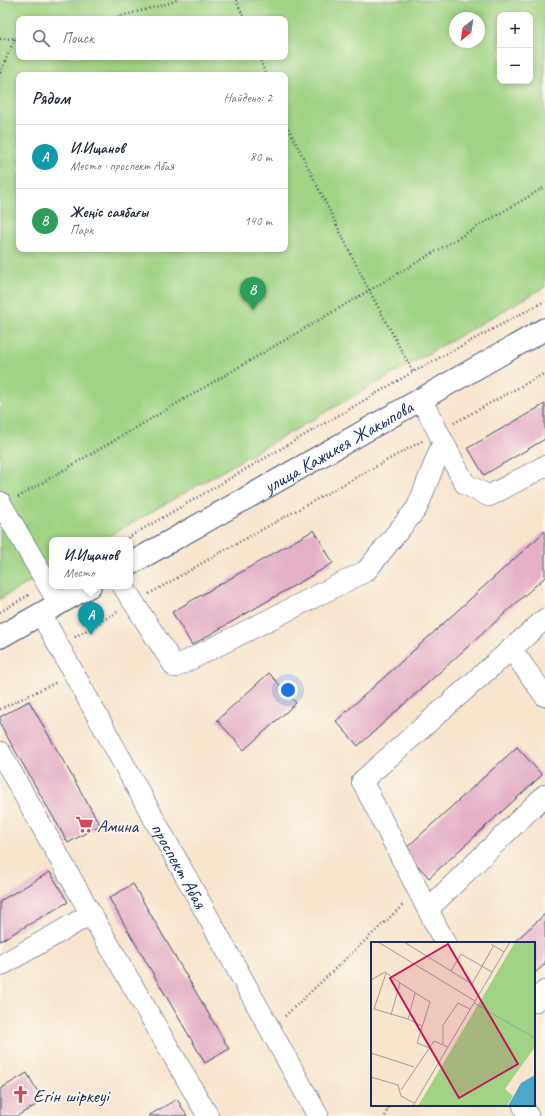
<!DOCTYPE html>
<html lang="ru">
<meta charset="utf-8">
<style>
body{margin:0;font-family:Caveat,sans-serif;background:#f6f6f7;color:#1f2937}
.controls{position:absolute;right:12px;top:12px;display:grid;overflow:hidden;border-radius:8px;box-shadow:0 2px 6px #0003}
.controls button{width:36px;height:36px;display:grid;place-items:center;padding:0;border:0;border-bottom:1px solid #e0e1e3;background:#fff;color:#1f2937;font:20px sans-serif}
.compass{position:absolute;left:449px;top:12px;width:36px;height:36px;border-radius:50%;background:#fff;box-shadow:0 2px 6px #0003;rotate:210deg}
.you{position:absolute;left:288px;top:690px;width:14px;height:14px;margin:-10px;border:3px solid #fff;border-radius:50%;background:#1a73e8;box-shadow:0 0 0 6px #1a73e833}
.badge{display:grid;place-items:center;width:26px;height:26px;border-radius:50%;background:#d1495b;color:#fff;font-size:13px;font-weight:700}
.pin{position:absolute;translate:-50% -33px;filter:drop-shadow(0 1px 2px #0008)}
.pin::after{content:'';position:absolute;top:21px;width:14px;height:12px;background:inherit;clip-path:polygon(0 0,100% 0,50% 100%)}
.popup{position:absolute;left:49px;top:537px;width:84px;height:52px;box-sizing:border-box;display:grid;place-content:center;border-radius:8px;background:#fff;filter:drop-shadow(0 1px 3px #0005);font-size:13px;white-space:nowrap;color:#747a83}
.popup b{font-size:15px;color:#1f2937}
.popup::after{content:'';position:absolute;left:50%;top:100%;margin-left:-8px;border:8px solid transparent;border-top-color:#fff}
.list{margin:0;padding:0;list-style:none}
h2{display:flex;justify-content:space-between;align-items:center;height:52px;margin:0;padding:0 16px;font-size:17px}
h2 small{font-size:13px;font-weight:400;color:#747a83}
.list li{display:grid;grid-template-columns:26px 1fr auto;gap:12px;align-items:center;box-sizing:border-box;height:64px;padding:0 16px;border-top:1px solid #e0e1e3}
.list b{display:block;font-size:15px;white-space:nowrap}
.list p{margin:0;font-size:13px;white-space:nowrap;color:#747a83}
.list em{font-size:13px;font-style:normal;color:#747a83}
.icon{flex:none;width:22px;height:22px;fill:none;stroke:currentColor;stroke-width:2;stroke-linecap:round;stroke-linejoin:round}
.map{position:relative;flex:none;width:545px;height:1116px;overflow:hidden}
.search{position:absolute;background:#fff;box-shadow:0 2px 6px #0003;left:16px;top:16px;width:272px;height:44px;display:flex;align-items:center;gap:10px;box-sizing:border-box;padding:0 14px;border-radius:8px;color:#747a83;font-size:15px}
.panel{position:absolute;background:#fff;box-shadow:0 2px 6px #0003;left:16px;top:72px;width:272px;height:180px;border-radius:8px}
.map>svg:first-child{display:block}
.green{fill:#a0d383;stroke:#5e8170;fill-rule:evenodd}
.building{fill:#e4b1c8}
.lines{fill:none;stroke-linecap:round;stroke-linejoin:round}
.minor-casing{stroke:#3c4a6f;stroke-width:22}
.major-casing{stroke:#3c4a6f;stroke-width:24}
.path{stroke:#3c4a6f;stroke-width:2.5;stroke-dasharray:1 3;stroke-linecap:butt}
.minor{stroke:#fff;stroke-width:21}
.major{stroke:#fff;stroke-width:22}
.labels{text-anchor:middle;stroke-width:4;stroke-linejoin:round;paint-order:stroke}
.street-label{font-size:19px;fill:#1b2f5e;stroke:#fbf7ec}
.poi-label{font-size:19px;fill:#1b2f5e;stroke:#fbf7ec;text-anchor:start}
.inset-road{fill:none;stroke:#9f9ca1;stroke-width:1}
.view{fill:#c2185b;fill-opacity:0.15;stroke:#c2185b;stroke-width:2}
.inset-edge{fill:none;stroke:#1b2f5e;stroke-width:2}
</style>
<div class="map">
<svg width="545" height="1116" viewBox="0 0 545 1116">
<rect width="100%" height="100%" fill="#fbf7ec"/>
<filter id="ink" filterUnits="userSpaceOnUse"><feTurbulence type="fractalNoise" baseFrequency=".025" numOctaves="2"/><feDisplacementMap in="SourceGraphic" scale="8" xChannelSelector="R" yChannelSelector="G"/><feConvolveMatrix kernelMatrix="1 2 1 2 8 2 1 2 1" color-interpolation-filters="sRGB"/></filter>
<filter id="wash" filterUnits="userSpaceOnUse"><feTurbulence type="fractalNoise" baseFrequency=".012" numOctaves="4" result="noise"/><feDisplacementMap in="SourceGraphic" scale="16" xChannelSelector="R" yChannelSelector="G"/><feGaussianBlur stdDeviation="0.9" result="paint"/><feColorMatrix in="noise" values="0 0 0 0 0 0 0 0 0 0 0 0 0 0 0 0 0 1.4 0 .05"/><feComposite in="paint" operator="in"/></filter>
<g filter="url(#wash)">
<rect width="100%" height="100%" fill="#f7e5ce"/>
<path class="green" d="M0,0H545V287L466,332L102,540H52V569L0,599ZM500,15H530V81H500ZM455,18H479V42H455ZM19,19H285V57H19ZM19,75H285V249H19Z"/>
<g id="blocks">
<g class="building">
<polygon points="545,404 545,439 484,475 468,448"/>
<polygon points="314,530 333,563 192,645 172,612"/>
<polygon points="545,531 545,577 358,746 336,721"/>
<polygon points="269,673 296,703 244,750 217,720"/>
<polygon points="29,701 100,825 68,843 0,724 0,717"/>
<polygon points="517,747 542,775 429,878 404,850"/>
<polygon points="50,872 68,902 0,941 0,901"/>
<polygon points="133,884 229,1049 205,1063 109,898"/>
<polygon points="545,914 545,964 534,974 534,943 513,943"/>
<polygon points="27,1073 43,1101 17,1116 0,1116 0,1089"/>
<polygon points="177,1099 187,1116 148,1116"/>
</g>
</g>
</g>
<g filter="url(#ink)">
<use href="#blocks" fill-opacity="0" stroke="#3c4a6f" stroke-width="1"/>
<g class="lines">
<defs>
<g id="minor">
<polyline points="421,399 465,484 489,496 545,466"/>
<polyline points="0,502 59,604"/>
<polyline points="123,586 175,667 366,571 417,508 443,442"/>
<path id="s1" d="M41,614L318,1116"/>
<polyline points="511,649 545,696"/>
<polyline points="0,752 91,914 208,1116"/>
<polyline points="428,909 545,795"/>
<polyline points="445,943 362,781 545,619"/>
<polyline points="0,966 91,914"/>
<polyline points="534,1002 545,991"/>
<polyline points="523,1105 528,1116"/>
</g>
<g id="major">
<path id="s2" d="M130,564L545,329"/>
<polyline points="0,637 90,586"/>
</g>
</defs>
<use href="#minor" class="minor-casing"/>
<use href="#major" class="major-casing"/>
<g class="path">
<polyline points="236,0 244,19"/>
<polyline points="110,19 170,3 177,0"/>
<polyline points="0,39 19,38"/>
<polyline points="259,57 266,75"/>
<polyline points="0,73 15,38"/>
<polyline points="285,121 369,290 413,372"/>
<polyline points="454,423 545,373"/>
<polyline points="18,497 545,187"/>
<polyline points="124,540 413,372 545,301"/>
<polyline points="149,594 225,550 422,441"/>
<polyline points="0,612 31,594"/>
<polyline points="75,637 117,612"/>
<polyline points="0,709 57,682"/>
<polyline points="285,1016 404,904"/>
<polyline points="385,1116 389,1105"/>
</g>
<use href="#minor" class="minor"/>
<use href="#major" class="major"/>
</g>
</g>
<defs>
<symbol id="supermarket-bare" viewBox="-9 -9 18 18"><path d="M-6-5.5h2.5l.6 2H6L4.5 2H-2.5L-4.4-4H-6ZM-1.5 3.2a1.3 1.3 0 1 0 .1 0ZM3 3.2a1.3 1.3 0 1 0 .1 0Z" fill="#d1495b" stroke="#fbf7ec" stroke-width="2.5" paint-order="stroke"/></symbol>
<symbol id="church-bare" viewBox="-9 -9 18 18"><path d="M-1.2-6h2.4v3.5h3.3v2.4h-3.3V6h-2.4V-.1h-3.3v-2.4h3.3Z" fill="#d1495b" stroke="#fbf7ec" stroke-width="2.5" paint-order="stroke"/></symbol>
</defs>
<g fill-rule="evenodd">
<use href="#supermarket-bare" x="72" y="812" width="25" height="25"/>
<use href="#church-bare" x="8" y="1082" width="25" height="25"/>
</g>
<g class="labels">
<g class="street-label">
<text dy="7" stroke="none"><textPath href="#s2" startOffset="239">улица Кажикея Жакыпова</textPath></text>
<text dy="7" stroke="none"><textPath href="#s1" startOffset="287">проспект Абая</textPath></text>
</g>
<g class="poi-label">
<text x="97" y="832">Амина</text>
<text x="33" y="1102">Егін шіркеуі</text>
</g>
</g>
<g transform="translate(371 942)">
<rect width="164" height="164" fill="#f7e5ce"/>
<path d="M144,0H164V105L134,147L142,154L136,164H47Z" fill="#a0d383"/>
<path d="M164,133V164H137L150,141Z" fill="#4ca7ca"/>
<path class="inset-road" d="M7,0L104,59M33,0L101,42L123,3M120,2L133,10M80,29L90,12L121,30M15,31L3,67L37,77M0,38L14,30L29,41L20,73M29,41L59,60L46,101L59,106M44,51L37,77L51,84M103,61L164,96M72,102V83L87,61L99,67M0,111L43,125M0,135L27,143L30,154L43,161M30,148L63,99L77,105M42,164L139,0"/>
<path class="view" d="M77,2L147,122L88,156L19,36Z"/>
<rect width="164" height="164" class="inset-edge"/>
</g>
</svg>
<div class="controls">
<button>+</button>
<button>−</button>
</div>
<svg class="compass" viewBox="-18 -18 36 36"><path d="M0-13l5 13h-10z" fill="#e53935"/><path d="M0 13l5-13h-10z" fill="#747a83"/></svg>
<div class="you"></div>
<div class="pin badge" style="left:91px;top:635px;background:#0f9aa8">A</div>
<div class="popup"><b>И.Ищанов</b>Место</div>
<div class="pin badge" style="left:253px;top:310px;background:#2e9e5b">B</div>
<div class="search"><svg class="icon" aria-label="search" viewBox="0 0 24 24"><circle cx="10" cy="10" r="6"/><path d="M15 15l6 6"/></svg>Поиск</div>
<section class="panel">
<h2>Рядом<small>Найдено: 2</small></h2>
<ul class="list">
<li><span class="badge" style="background:#0f9aa8">A</span><div><b>И.Ищанов</b><p>Место · проспект Абая</p></div><em>80 m</em></li>
<li><span class="badge" style="background:#2e9e5b">B</span><div><b>Жеңіс саябағы</b><p>Парк</p></div><em>140 m</em></li>
</ul>
</section>
</div>
